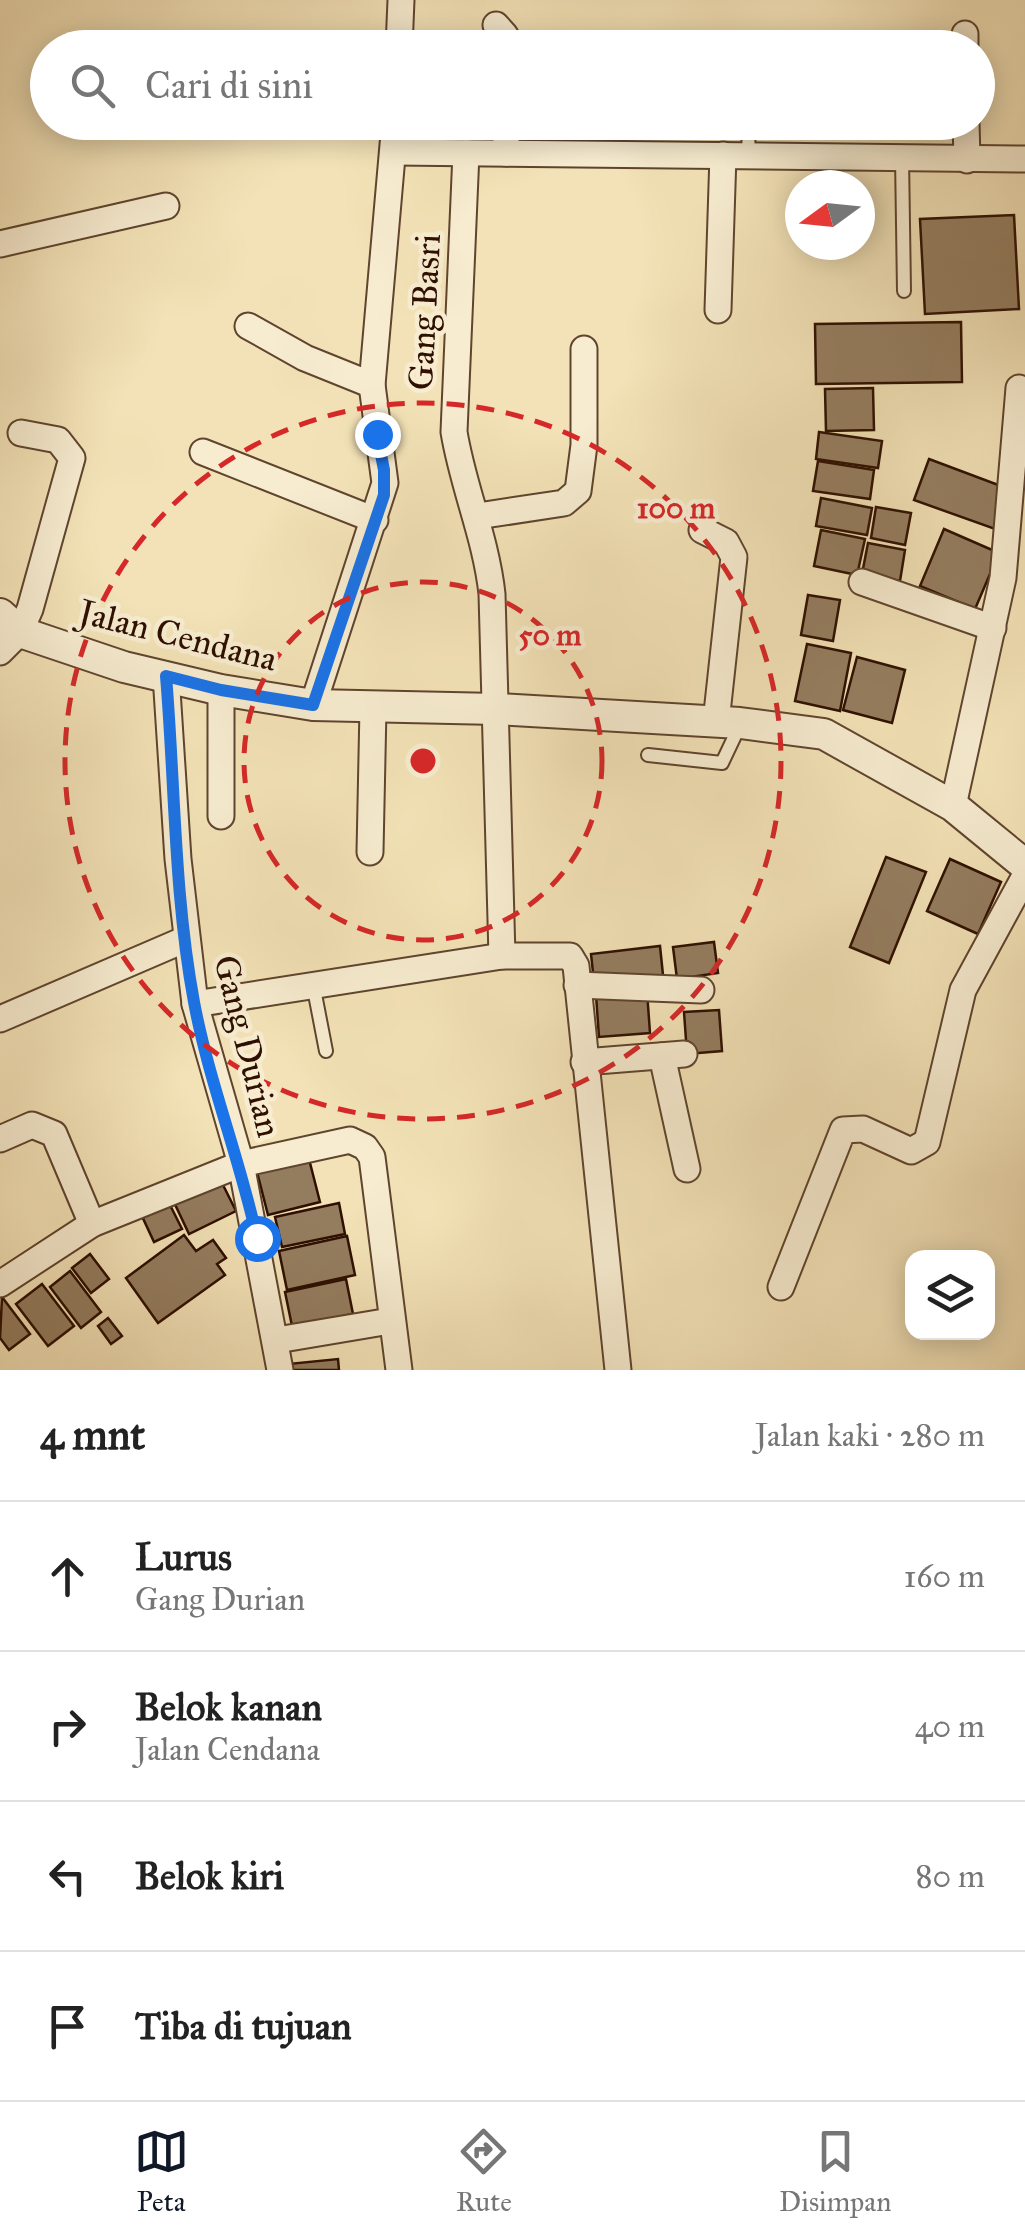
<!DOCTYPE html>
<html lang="id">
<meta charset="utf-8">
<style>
body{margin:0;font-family:"IM FELL Great Primer",serif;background:#f6f6f6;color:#222}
.controls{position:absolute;right:30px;bottom:30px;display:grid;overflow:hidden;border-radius:20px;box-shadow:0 5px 25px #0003}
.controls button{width:90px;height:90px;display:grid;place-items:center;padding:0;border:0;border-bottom:2px solid #e0e0e0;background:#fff;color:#222;font:50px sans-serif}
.compass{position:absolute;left:785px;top:170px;width:90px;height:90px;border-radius:50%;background:#fff;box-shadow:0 5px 25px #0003;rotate:255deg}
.stop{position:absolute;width:30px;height:30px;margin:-22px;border:8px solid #1a73e8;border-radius:50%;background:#fff}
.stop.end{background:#1a73e8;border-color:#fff;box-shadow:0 2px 10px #0008}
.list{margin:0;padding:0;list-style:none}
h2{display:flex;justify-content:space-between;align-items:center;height:130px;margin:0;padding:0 40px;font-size:42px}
h2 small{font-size:32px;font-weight:400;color:#767676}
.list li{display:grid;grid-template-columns:65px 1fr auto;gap:30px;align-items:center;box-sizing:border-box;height:150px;padding:0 40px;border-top:2px solid #e0e0e0}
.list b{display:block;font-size:38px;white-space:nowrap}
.list p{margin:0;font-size:32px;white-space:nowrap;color:#767676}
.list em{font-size:32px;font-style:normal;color:#767676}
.icon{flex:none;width:55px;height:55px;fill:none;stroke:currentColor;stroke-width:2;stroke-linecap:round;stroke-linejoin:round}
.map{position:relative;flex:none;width:1025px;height:1370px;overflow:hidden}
.search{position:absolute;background:#fff;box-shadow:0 5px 25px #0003;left:30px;right:30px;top:30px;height:110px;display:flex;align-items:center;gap:25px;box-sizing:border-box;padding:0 35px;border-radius:55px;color:#767676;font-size:38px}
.sheet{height:730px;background:#fff}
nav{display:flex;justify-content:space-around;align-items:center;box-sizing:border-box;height:140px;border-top:2px solid #e0e0e0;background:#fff;font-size:28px;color:#767676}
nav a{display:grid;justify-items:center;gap:5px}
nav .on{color:#111827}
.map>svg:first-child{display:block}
.building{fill:#947d5f;stroke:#2e0f00;stroke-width:2.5}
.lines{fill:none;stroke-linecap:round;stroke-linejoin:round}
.service-casing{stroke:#5f442e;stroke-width:16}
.minor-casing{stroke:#5f442e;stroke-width:29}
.tertiary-casing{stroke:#5f442e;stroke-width:34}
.service{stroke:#f7ecd0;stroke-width:12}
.minor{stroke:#f7ecd0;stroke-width:25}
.tertiary{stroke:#f7ecd0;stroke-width:30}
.route{stroke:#1a73e8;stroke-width:12}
.ring{fill:none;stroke:#d62828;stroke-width:5;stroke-dasharray:18 12}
.labels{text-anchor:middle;stroke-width:9;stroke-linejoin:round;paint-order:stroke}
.street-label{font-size:35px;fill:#2e0f00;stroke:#f7ecd0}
.centre{fill:#d62828;stroke:#f7ecd0;stroke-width:5}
.ring-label{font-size:30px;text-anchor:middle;font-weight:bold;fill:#d62828;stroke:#f7ecd0;stroke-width:9;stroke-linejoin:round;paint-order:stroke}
</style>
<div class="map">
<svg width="1025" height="1370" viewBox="0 0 1025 1370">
<rect width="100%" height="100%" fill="#f3e2b7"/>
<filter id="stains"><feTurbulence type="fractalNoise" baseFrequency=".002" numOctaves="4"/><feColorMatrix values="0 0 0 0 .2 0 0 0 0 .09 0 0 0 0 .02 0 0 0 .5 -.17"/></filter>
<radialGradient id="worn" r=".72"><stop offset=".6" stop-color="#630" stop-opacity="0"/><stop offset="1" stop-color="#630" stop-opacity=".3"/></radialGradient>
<g class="building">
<polygon points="1014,215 1019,309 925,314 920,219"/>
<polygon points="961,322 962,382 816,384 815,324"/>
<polygon points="873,388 874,430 826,431 825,389"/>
<polygon points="819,432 882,441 878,468 816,459"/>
<polygon points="929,459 1009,489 995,529 914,500"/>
<polygon points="818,461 874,470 870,499 813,491"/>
<polygon points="821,498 872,508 867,535 816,526"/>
<polygon points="876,507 911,513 905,545 871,538"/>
<polygon points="944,529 999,553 975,609 920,586"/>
<polygon points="821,530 865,539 857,575 814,566"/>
<polygon points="868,543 905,550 900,581 862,574"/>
<polygon points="808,595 840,600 833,641 801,635"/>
<polygon points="807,644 851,653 840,711 795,701"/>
<polygon points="857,657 905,670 892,723 843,710"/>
<polygon points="886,857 926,872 889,963 850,947"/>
<polygon points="950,859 1001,882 978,934 927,911"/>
<polygon points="714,942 718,973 677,979 673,947"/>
<polygon points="660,946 663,975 594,982 591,954"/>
<polygon points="647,991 650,1033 599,1037 596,995"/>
<polygon points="719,1010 722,1051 687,1054 684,1012"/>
<polygon points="309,1159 320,1202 268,1215 257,1172"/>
<polygon points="218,1175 236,1211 189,1234 172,1198"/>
<polygon points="168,1201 182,1229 154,1242 141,1214"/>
<polygon points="339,1203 345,1234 282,1247 275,1217"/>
<polygon points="184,1235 196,1251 213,1240 226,1258 217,1264 225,1275 158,1323 126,1278"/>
<polygon points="347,1236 355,1275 287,1290 279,1251"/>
<polygon points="90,1254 109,1279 91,1293 72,1268"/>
<polygon points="70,1271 101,1312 81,1328 50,1287"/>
<polygon points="346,1279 353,1314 292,1326 285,1292"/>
<polygon points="42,1284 74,1326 48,1346 16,1304"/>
<polygon points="2,1297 30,1334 9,1350 0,1338"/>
<polygon points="108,1318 122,1336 111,1344 98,1326"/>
<polygon points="338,1359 339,1370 289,1370 288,1364"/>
</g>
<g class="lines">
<defs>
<g id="service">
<polyline points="750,48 751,39"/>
<polyline points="748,157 749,122"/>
<polyline points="902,157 904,291"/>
<polyline points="648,755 722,763 740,725"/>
<polyline points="314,989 326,1051"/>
</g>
<g id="minor">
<polyline points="496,25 505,35 507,48"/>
<polyline points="965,34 965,48"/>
<polyline points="399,48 401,0"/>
<polyline points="966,122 967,160"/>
<polyline points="394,152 1025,159"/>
<path d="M466,153L454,432C463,487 486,538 492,594L502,956"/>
<polyline points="506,153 506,122"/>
<polyline points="0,244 166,206"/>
<polyline points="718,310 723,155"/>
<polyline points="248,326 305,358 372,385"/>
<polyline points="203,452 375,520"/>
<polyline points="478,516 564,503 578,491 584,445 584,349"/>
<polyline points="702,530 726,542 734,557 716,722"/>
<polyline points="862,582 993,628"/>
<polyline points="0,652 20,632 30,609 72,458 58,440 21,433"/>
<polyline points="166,675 178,859 195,1004 241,1164 280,1370"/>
<polyline points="313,705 385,483 372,385 395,122"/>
<polyline points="953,806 1003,578 1019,388"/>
<polyline points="221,816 221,690"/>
<polyline points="370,852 373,708"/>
<polyline points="577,985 701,990"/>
<polyline points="195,1004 502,956 570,956 576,966 618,1370"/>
<polyline points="0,1019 186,939"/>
<polyline points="662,1056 687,1169"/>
<polyline points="584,1062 684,1054"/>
<polyline points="0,1139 32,1125 54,1134 92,1224"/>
<polyline points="0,1284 92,1224 241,1164 350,1140 365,1147 372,1157 399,1370"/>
<polyline points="781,1287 843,1130 863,1129 911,1151 927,1142 963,990 1025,876"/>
<polyline points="277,1340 390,1321"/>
</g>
<polyline id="tertiary" points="0,614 20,632 124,667 221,690 313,705 497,709 740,723 824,734 953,806 1025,865"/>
</defs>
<use href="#service" class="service-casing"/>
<use href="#minor" class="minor-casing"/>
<use href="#tertiary" class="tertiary-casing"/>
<use href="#service" class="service"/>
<use href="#minor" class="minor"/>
<use href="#tertiary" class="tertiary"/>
</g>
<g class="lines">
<path class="route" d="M257,1238C240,1159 209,1082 194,1002C174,895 175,784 166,676L221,690L313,705L384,495V470L377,434"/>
</g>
<g class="ring">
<circle cx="423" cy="761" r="179"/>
<circle cx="423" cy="761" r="358"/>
</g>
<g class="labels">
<g class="street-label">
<text transform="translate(424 312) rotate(-87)" y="12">Gang Basri</text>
<text transform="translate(178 635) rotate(14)" y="12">Jalan Cendana</text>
<text transform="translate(248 1046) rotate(76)" y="12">Gang Durian</text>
</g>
</g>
<circle cx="423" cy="761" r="15" class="centre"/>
<g class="ring-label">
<text x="676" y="518">100 m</text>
<text x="550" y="645">50 m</text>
</g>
<rect width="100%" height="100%" filter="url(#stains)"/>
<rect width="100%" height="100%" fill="url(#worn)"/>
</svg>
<div class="controls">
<button><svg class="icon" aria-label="layers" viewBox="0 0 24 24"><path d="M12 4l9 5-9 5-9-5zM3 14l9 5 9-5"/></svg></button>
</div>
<svg class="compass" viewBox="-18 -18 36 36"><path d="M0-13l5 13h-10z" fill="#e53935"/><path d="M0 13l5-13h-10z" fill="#767676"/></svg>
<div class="stop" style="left:257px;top:1238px"></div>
<div class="stop end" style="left:377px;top:434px"></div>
<div class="search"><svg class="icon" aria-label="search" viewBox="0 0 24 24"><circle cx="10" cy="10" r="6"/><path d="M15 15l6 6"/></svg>Cari di sini</div>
</div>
<section class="sheet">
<h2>4 mnt<small>Jalan kaki · 280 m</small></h2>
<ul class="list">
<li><svg class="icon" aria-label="ahead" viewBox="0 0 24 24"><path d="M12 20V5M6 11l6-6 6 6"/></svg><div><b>Lurus</b><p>Gang Durian</p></div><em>160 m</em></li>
<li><svg class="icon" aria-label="right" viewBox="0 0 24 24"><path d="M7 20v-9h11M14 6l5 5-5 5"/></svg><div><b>Belok kanan</b><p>Jalan Cendana</p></div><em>40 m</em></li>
<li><svg class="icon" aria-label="left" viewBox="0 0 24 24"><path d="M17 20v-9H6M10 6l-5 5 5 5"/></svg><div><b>Belok kiri</b></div><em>80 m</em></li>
<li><svg class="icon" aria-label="arrive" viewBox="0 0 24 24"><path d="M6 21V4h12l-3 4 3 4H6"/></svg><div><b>Tiba di tujuan</b></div></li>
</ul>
</section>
<nav>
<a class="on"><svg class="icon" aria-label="map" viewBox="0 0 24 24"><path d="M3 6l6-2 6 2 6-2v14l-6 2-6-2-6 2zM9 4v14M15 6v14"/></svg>Peta</a>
<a><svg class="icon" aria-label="directions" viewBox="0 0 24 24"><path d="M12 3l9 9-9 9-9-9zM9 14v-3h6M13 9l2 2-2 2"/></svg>Rute</a>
<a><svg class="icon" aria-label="saved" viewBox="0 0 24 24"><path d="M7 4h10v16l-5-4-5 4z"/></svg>Disimpan</a>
</nav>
